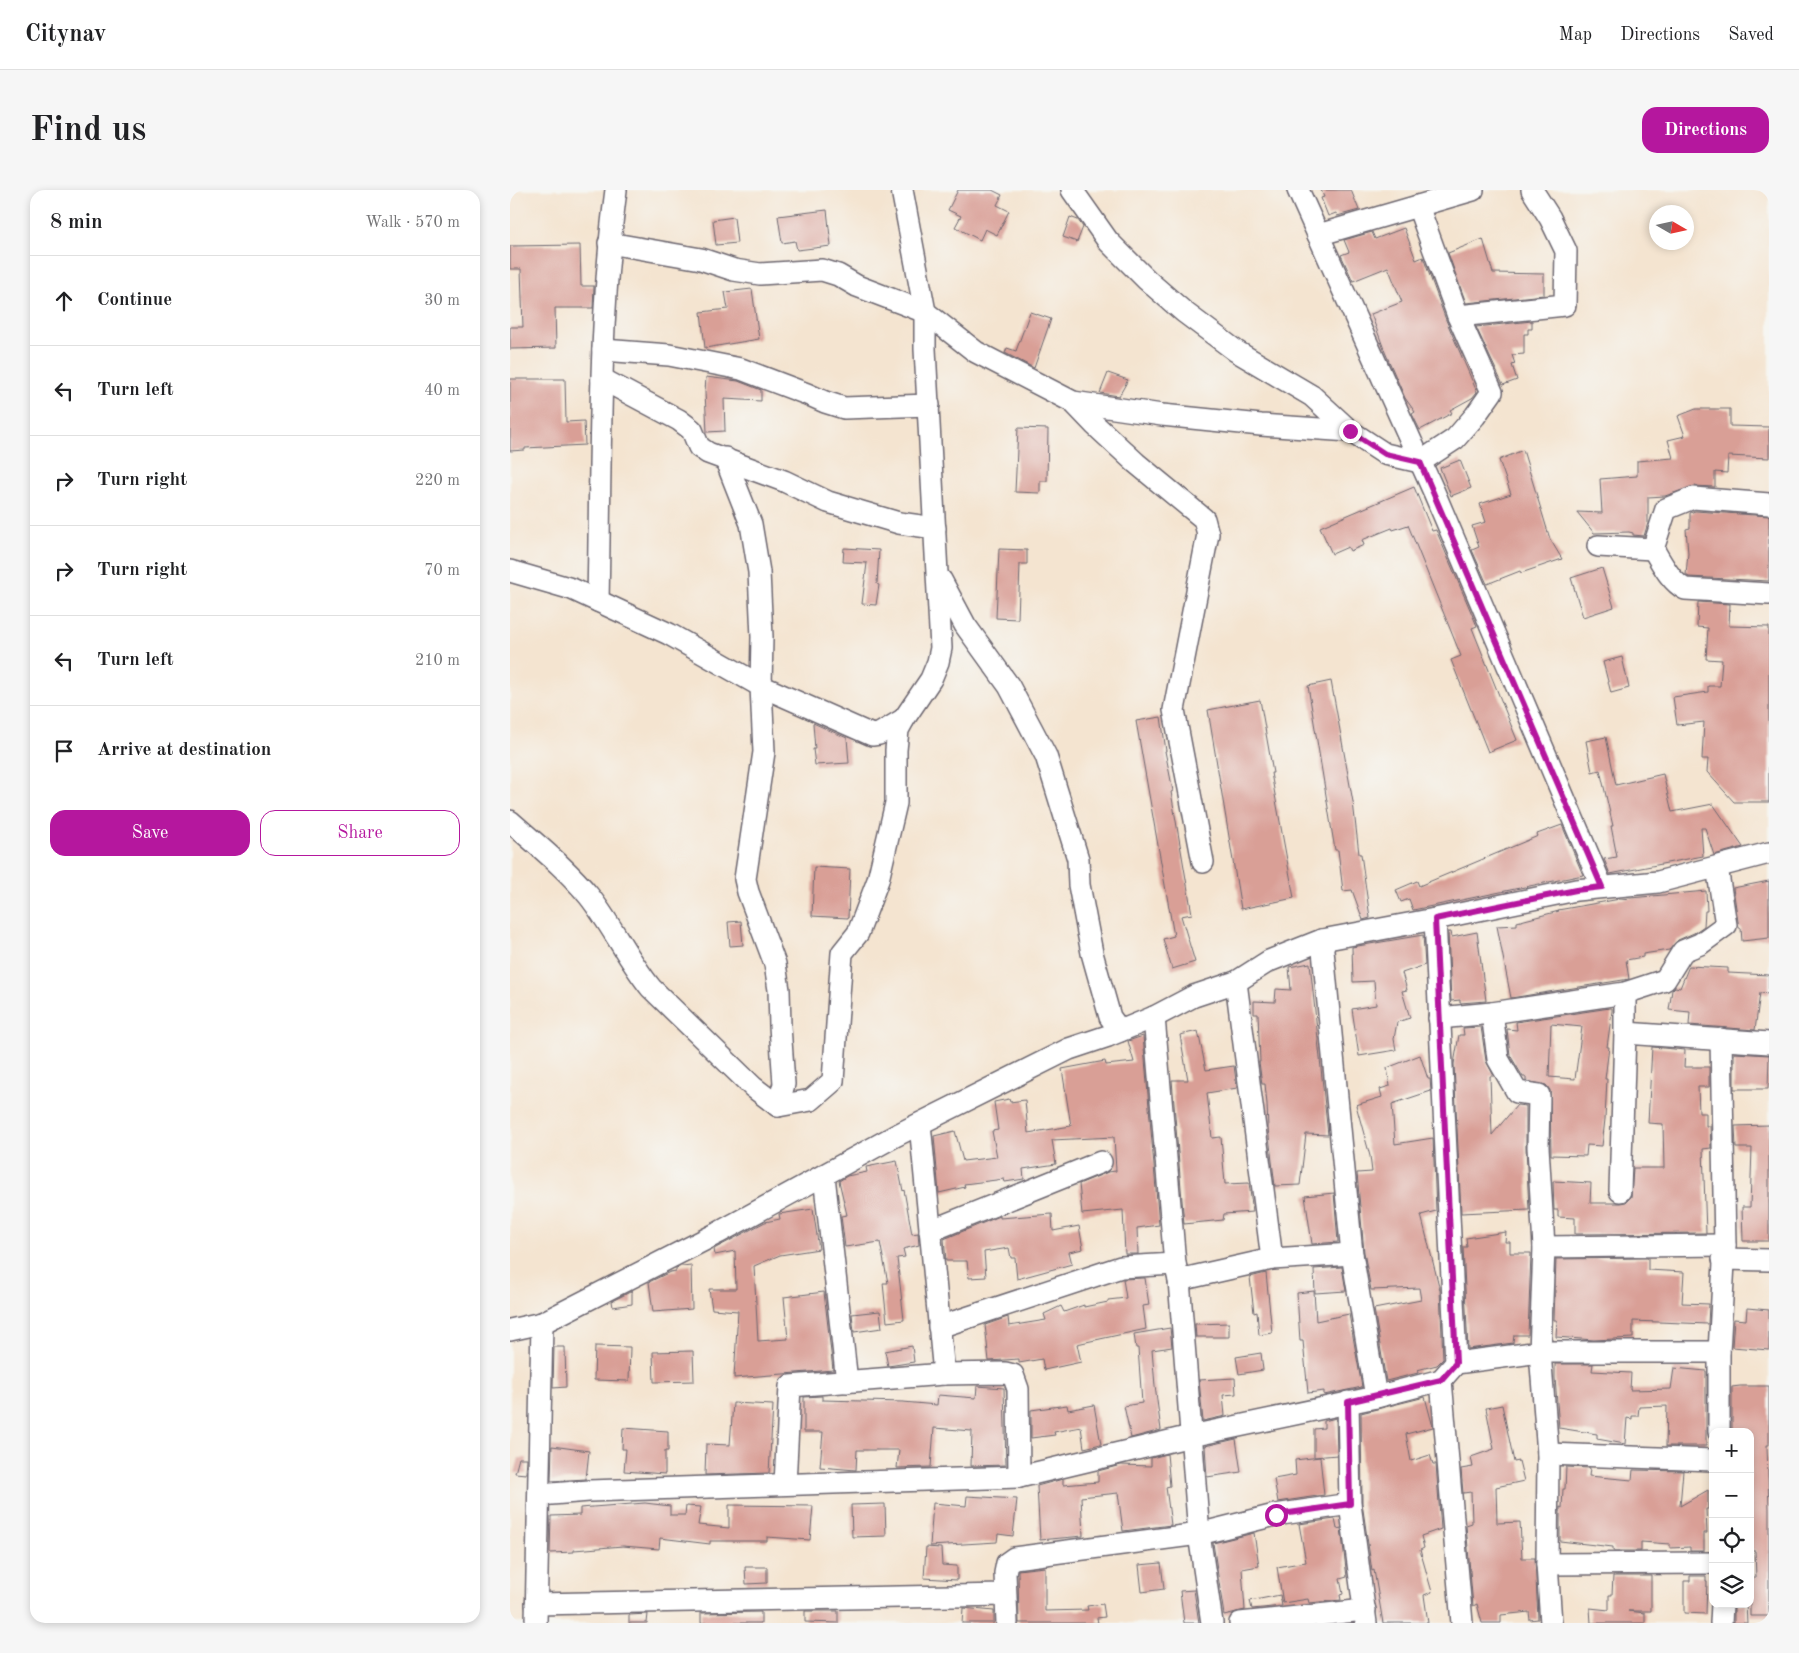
<!DOCTYPE html>
<meta charset="utf-8">
<style>
body{margin:0;font-family:"Old Standard TT",serif;background:#f6f6f6;color:#202124}
.controls{position:absolute;right:15px;bottom:15px;display:grid;overflow:hidden;border-radius:10px;box-shadow:0 2px 8px #0003}
.controls button{width:45px;height:45px;display:grid;place-items:center;padding:0;border:0;border-bottom:1px solid #e0e0e0;background:#fff;color:#202124;font:25px sans-serif}
.compass{position:absolute;left:1139px;top:15px;width:45px;height:45px;border-radius:50%;background:#fff;box-shadow:0 2px 8px #0003;rotate:99deg}
.stop{position:absolute;width:15px;height:15px;margin:-11px;border:4px solid #b5179e;border-radius:50%;background:#fff}
.stop.end{background:#b5179e;border-color:#fff;box-shadow:0 1px 5px #0008}
.list{margin:0;padding:0;list-style:none}
h2{display:flex;justify-content:space-between;align-items:center;height:65px;margin:0;padding:0 20px;font-size:21px}
h2 small{font-size:16px;font-weight:400;color:#757577}
.list li{display:grid;grid-template-columns:32px 1fr auto;gap:15px;align-items:center;box-sizing:border-box;height:90px;padding:0 20px;border-top:1px solid #e0e0e0}
.list b{display:block;font-size:19px;white-space:nowrap}
.list em{font-size:16px;font-style:normal;color:#757577}
.actions{display:flex;gap:10px;padding:15px 20px}
.actions a{flex:1;padding:11px 0;border:1px solid #b5179e;border-radius:15px;text-align:center;font-size:18px;color:#b5179e}
.actions .main{background:#b5179e;color:#fff}
.icon{flex:none;width:28px;height:28px;fill:none;stroke:currentColor;stroke-width:2;stroke-linecap:round;stroke-linejoin:round}
.map{position:relative;flex:none;width:1259px;height:1433px;overflow:hidden;border-radius:15px}
header{display:flex;align-items:center;gap:30px;box-sizing:border-box;height:70px;padding:0 25px;background:#fff;border-bottom:1px solid #e0e0e0}
header strong{font-size:24px}
nav{display:flex;gap:28px;margin-inline-start:auto;font-size:18px}
.intro{display:flex;align-items:center;justify-content:space-between;box-sizing:border-box;height:120px;padding:0 30px}
h1{margin:0;font-size:35px}
.button{padding:12px 22px;border-radius:15px;background:#b5179e;color:#fff;font-size:18px;font-weight:700}
main{display:flex;gap:30px;padding:0 30px}
aside{flex:1;background:#fff;border-radius:15px;box-shadow:0 2px 8px #0003}
.map>svg:first-child{display:block}
.building{fill:#d99f96;fill-rule:evenodd}
.lines{fill:none;stroke-linecap:round;stroke-linejoin:round}
.minor-casing{stroke:#6c666f;stroke-width:24}
.minor{stroke:#fff;stroke-width:21}
.route{stroke:#b5179e;stroke-width:6}
</style>
<header>
<strong>Citynav</strong>
<nav><a>Map</a><a>Directions</a><a>Saved</a></nav>
</header>
<div class="intro"><h1>Find us</h1><a class="button">Directions</a></div>
<main>
<aside>
<h2>8 min<small>Walk · 570 m</small></h2>
<ul class="list">
<li><svg class="icon" aria-label="ahead" viewBox="0 0 24 24"><path d="M12 20V5M6 11l6-6 6 6"/></svg><div><b>Continue</b></div><em>30 m</em></li>
<li><svg class="icon" aria-label="left" viewBox="0 0 24 24"><path d="M17 20v-9H6M10 6l-5 5 5 5"/></svg><div><b>Turn left</b></div><em>40 m</em></li>
<li><svg class="icon" aria-label="right" viewBox="0 0 24 24"><path d="M7 20v-9h11M14 6l5 5-5 5"/></svg><div><b>Turn right</b></div><em>220 m</em></li>
<li><svg class="icon" aria-label="right" viewBox="0 0 24 24"><path d="M7 20v-9h11M14 6l5 5-5 5"/></svg><div><b>Turn right</b></div><em>70 m</em></li>
<li><svg class="icon" aria-label="left" viewBox="0 0 24 24"><path d="M17 20v-9H6M10 6l-5 5 5 5"/></svg><div><b>Turn left</b></div><em>210 m</em></li>
<li><svg class="icon" aria-label="arrive" viewBox="0 0 24 24"><path d="M6 21V4h12l-3 4 3 4H6"/></svg><div><b>Arrive at destination</b></div></li>
</ul>
<div class="actions"><a class="main">Save</a><a>Share</a></div>
</aside>
<div class="map">
<svg width="1259" height="1433" viewBox="0 0 1259 1433">
<rect width="100%" height="100%" fill="#f6f6f2"/>
<filter id="ink" filterUnits="userSpaceOnUse"><feTurbulence type="fractalNoise" baseFrequency=".02" numOctaves="2"/><feDisplacementMap in="SourceGraphic" scale="10" xChannelSelector="R" yChannelSelector="G"/><feConvolveMatrix kernelMatrix="1 2 1 2 8 2 1 2 1" color-interpolation-filters="sRGB"/></filter>
<filter id="wash" filterUnits="userSpaceOnUse"><feTurbulence type="fractalNoise" baseFrequency=".0096" numOctaves="4" result="noise"/><feDisplacementMap in="SourceGraphic" scale="20" xChannelSelector="R" yChannelSelector="G"/><feGaussianBlur stdDeviation="1.12" result="paint"/><feColorMatrix in="noise" values="0 0 0 0 0 0 0 0 0 0 0 0 0 0 0 0 0 1.4 0 .05"/><feComposite in="paint" operator="in"/></filter>
<g filter="url(#wash)">
<rect width="100%" height="100%" fill="#f4e4d0"/>
<g id="blocks">
<g class="building">
<polygon points="448,0 482,0 492,5 487,15 499,21 487,45 475,39 470,50 445,37 451,26 438,20"/>
<polygon points="811,0 841,0 849,20 827,26 826,23 818,26 811,8 814,7"/>
<polygon points="317,20 321,56 287,60 285,51 272,53 268,26"/>
<polygon points="224,27 227,53 206,55 203,30"/>
<polygon points="560,27 568,30 573,37 567,52 553,47"/>
<polygon points="894,38 906,70 913,67 936,130 967,202 962,208 940,220 942,223 910,240 902,224 905,222 895,208 875,162 861,124 892,112 878,77 843,91 831,65 839,62 834,50 862,42 865,49"/>
<polygon points="973,49 983,83 1034,84 1034,105 956,113 938,63"/>
<polygon points="70,55 71,96 84,96 83,118 45,118 46,158 0,159 0,137 13,137 11,79 0,79 0,56"/>
<polygon points="242,99 249,149 195,158 191,122 218,119 215,102"/>
<polygon points="520,122 541,129 524,178 495,163 497,158 506,161"/>
<polygon points="1022,131 1022,139 1018,139 1018,144 1014,144 1014,164 1002,165 1005,174 1002,175 1007,190 993,195 966,137"/>
<polygon points="598,183 618,190 609,206 590,203"/>
<polygon points="196,187 228,191 251,200 251,211 214,209 215,241 197,242 195,202"/>
<polygon points="0,189 55,189 56,232 74,231 75,255 15,258 15,260 0,261"/>
<polygon points="1186,219 1220,219 1220,236 1259,237 1259,268 1218,266 1217,283 1205,282 1205,297 1184,296 1155,306 1138,307 1138,333 1134,346 1123,345 1123,343 1119,342 1084,343 1067,322 1092,323 1090,289 1127,286 1127,271 1163,268 1158,250 1175,246 1168,226"/>
<polygon points="508,238 538,239 537,291 530,291 530,303 505,302"/>
<polygon points="1013,260 1040,349 1052,369 1011,383 1010,381 977,394 962,360 969,357 962,336 976,332 970,314 1001,304 989,270"/>
<polygon points="950,270 961,298 941,306 930,278"/>
<polygon points="904,297 922,341 926,340 967,436 962,438 1007,550 978,562 941,470 951,466 898,335 883,340 882,338 852,350 854,355 840,361 838,357 822,364 810,337"/>
<polygon points="1185,321 1259,326 1259,391 1179,387 1176,385 1178,363 1176,339 1180,338 1180,323"/>
<polygon points="334,358 369,360 367,394 369,395 366,415 352,414 357,373 333,372"/>
<polygon points="489,359 517,360 517,374 510,374 508,429 486,428"/>
<polygon points="1092,378 1104,417 1073,427 1061,388"/>
<polygon points="1188,412 1220,414 1219,436 1259,437 1259,612 1224,612 1197,582 1198,569 1192,569 1194,532 1167,535 1163,507 1198,502 1198,496 1210,496 1212,470 1196,469 1198,438 1187,437"/>
<polygon points="1112,467 1119,498 1101,503 1093,472"/>
<polygon points="821,491 843,612 849,664 851,664 860,728 853,730 842,700 833,701 828,660 825,660 798,496"/>
<polygon points="750,510 763,583 761,583 784,708 731,719 698,520"/>
<polygon points="651,527 656,561 655,561 663,601 661,602 682,724 671,726 685,772 662,779 653,749 664,746 626,531"/>
<polygon points="303,533 337,548 339,573 305,575 303,559 305,559"/>
<polygon points="1096,547 1106,595 1153,584 1162,622 1203,614 1233,657 1204,665 1195,638 1191,638 1193,666 1100,684 1094,669 1107,667 1101,636 1103,636 1090,580 1082,582 1076,551"/>
<polygon points="1052,635 1073,685 903,720 899,709 891,712 886,700 907,691 909,696 1028,646 1027,644"/>
<polygon points="304,677 340,679 338,728 302,726"/>
<polygon points="1259,691 1259,748 1232,751 1231,738 1229,738 1223,698"/>
<polygon points="1196,701 1197,721 1195,721 1194,736 1184,743 1168,750 1159,760 1133,764 1133,767 1116,770 1119,789 1001,808 987,736 1007,735 1007,732 1049,721 1048,720 1110,709"/>
<polygon points="231,731 233,755 220,756 218,732"/>
<polygon points="938,742 941,742 942,747 967,742 976,811 950,813 950,810 941,811"/>
<polygon points="913,745 915,775 892,783 897,800 892,801 900,828 887,832 884,849 886,860 849,866 842,819 866,815 864,791 843,792 842,757"/>
<polygon points="800,773 818,945 796,944 790,995 765,996 758,938 757,914 755,894 752,894 749,872 750,872 748,824 744,824 744,811 765,812 766,799 781,800 779,777"/>
<polygon points="1179,776 1218,778 1218,783 1259,785 1259,804 1250,803 1245,840 1179,835 1180,822 1159,820 1162,800 1165,797 1170,798"/>
<path d="M1100,818H1102V821L1097,857H1099L1095,889H1097L1095,929L1092,956L1077,955L1076,966L1041,965L1040,900L1036,895L1016,891V887H1013L1000,865L997,839L1007,840L1006,832ZM1041,834L1072,837L1065,889L1039,887Z"/>
<polygon points="971,837 976,871 984,886 980,886 982,945 1007,915 1016,916 1016,958 1019,1020 951,1023 944,874 949,845 954,845 953,838"/>
<polygon points="688,841 696,880 724,876 727,898 697,903 702,948 711,947 715,994 739,993 743,1022 714,1024 713,1030 674,1034 662,890 678,890 670,845"/>
<polygon points="633,846 649,1035 627,1038 628,1064 615,1064 613,1020 572,1024 569,994 598,982 606,981 604,947 542,950 546,974 513,979 514,989 495,992 494,989 454,994 455,997 429,1003 424,946 445,941 453,971 487,967 482,941 488,940 484,912 499,909 500,912 515,910 518,943 561,936 552,879 595,871 596,875 624,872 618,851"/>
<polygon points="1142,857 1175,860 1174,877 1199,877 1199,897 1188,897 1189,923 1196,923 1196,936 1200,936 1201,958 1193,959 1196,1043 1065,1044 1065,1028 1048,1027 1048,1020 1044,1020 1043,991 1081,993 1080,1013 1110,1013 1116,1012 1121,1007 1123,978 1154,978 1153,934 1138,933"/>
<polygon points="1224,863 1259,865 1258,899 1224,899"/>
<polygon points="910,865 918,889 920,889 921,901 882,914 885,954 923,948 926,1021 911,1025 930,1100 933,1169 927,1175 907,1180 908,1183 876,1191 864,1119 911,1110 909,1098 861,1100 854,1062 847,983 862,982 860,966 846,915 872,907 870,899 880,896 877,878"/>
<polygon points="1259,935 1259,1051 1233,1051 1232,1017 1240,1017 1242,958 1226,958 1225,936"/>
<polygon points="387,971 393,1001 394,1000 402,1044 408,1043 409,1055 393,1059 395,1067 387,1068 394,1130 377,1132 373,1093 378,1093 370,1052 335,1057 331,1026 337,1025 329,991 337,986 357,982 356,977"/>
<polygon points="824,1003 828,1052 802,1054 795,1006"/>
<polygon points="303,1019 309,1059 270,1065 244,1076 248,1151 278,1149 274,1107 314,1102 323,1180 224,1188 228,1121 202,1119 199,1099 226,1099 225,1061 205,1065 204,1059 255,1032 270,1029 269,1024"/>
<polygon points="542,1024 543,1041 569,1036 573,1059 559,1062 562,1074 507,1089 505,1068 501,1068 499,1058 474,1062 476,1087 459,1088 457,1071 436,1071 434,1049 490,1026 490,1028"/>
<polygon points="996,1042 995,1052 1000,1052 1000,1063 1021,1063 1018,1145 1004,1145 1003,1153 958,1159 953,1057 957,1057 956,1048"/>
<polygon points="1138,1068 1138,1080 1174,1082 1172,1113 1199,1114 1198,1134 1123,1131 1123,1148 1084,1150 1046,1147 1047,1130 1044,1130 1046,1069"/>
<polygon points="181,1075 182,1119 143,1122 139,1092 160,1082 166,1081 166,1078 172,1076"/>
<polygon points="832,1077 836,1101 805,1103 804,1079"/>
<polygon points="756,1083 762,1143 749,1145 747,1122 744,1123 740,1087"/>
<polygon points="635,1088 639,1115 633,1116 636,1139 567,1154 571,1172 534,1180 532,1169 509,1173 509,1169 479,1171 475,1135 498,1127 499,1136 536,1130 534,1124 551,1116 554,1122 574,1115 574,1117 598,1112 598,1110 616,1108 613,1089"/>
<polygon points="122,1101 122,1114 103,1117 102,1111"/>
<polygon points="804,1101 806,1131 839,1124 852,1197 814,1205 814,1201 798,1203 793,1151 790,1151 787,1103"/>
<polygon points="1237,1118 1259,1120 1259,1160 1222,1157 1224,1129 1236,1130"/>
<polygon points="370,1121 372,1138 344,1142 342,1124"/>
<polygon points="719,1133 719,1147 686,1147 685,1134"/>
<polygon points="660,1138 662,1157 642,1160 645,1196 651,1240 621,1248 614,1216 632,1213 628,1158 626,1158 624,1144"/>
<polygon points="85,1156 120,1157 119,1191 84,1190"/>
<polygon points="402,1156 404,1172 378,1176 375,1161"/>
<polygon points="44,1157 55,1157 56,1197 43,1198"/>
<polygon points="183,1161 184,1191 144,1192 143,1162"/>
<polygon points="751,1163 753,1180 729,1184 726,1167"/>
<polygon points="1045,1174 1083,1174 1082,1181 1121,1183 1120,1200 1161,1199 1164,1178 1196,1181 1196,1256 1156,1256 1157,1216 1129,1217 1128,1226 1122,1226 1122,1229 1117,1228 1115,1254 1087,1249 1087,1244 1049,1238 1045,1188"/>
<polygon points="725,1188 726,1204 713,1205 715,1226 693,1231 689,1190"/>
<polygon points="467,1196 494,1198 496,1275 461,1276 462,1241 424,1238 421,1277 387,1278 389,1260 347,1260 346,1280 310,1277 313,1242 294,1242 294,1207 312,1206 312,1210 393,1212 427,1215 428,1205 466,1208"/>
<polygon points="1230,1196 1259,1196 1259,1255 1257,1255 1259,1319 1259,1426 1240,1426 1240,1388 1246,1388 1245,1361 1240,1361 1240,1242 1222,1242 1222,1197"/>
<polygon points="915,1207 923,1237 896,1244 901,1271 920,1265 923,1274 926,1274 931,1339 911,1346 914,1358 910,1360 922,1402 914,1405 918,1433 873,1433 864,1380 862,1381 852,1313 851,1223"/>
<polygon points="223,1213 263,1215 259,1283 195,1285 196,1254 220,1255"/>
<polygon points="557,1215 558,1220 584,1215 591,1254 574,1258 571,1237 544,1242 545,1245 521,1248 521,1220"/>
<polygon points="992,1215 1004,1272 1009,1271 1014,1291 986,1297 987,1333 1010,1332 1012,1368 1025,1368 1028,1429 1020,1430 1019,1422 991,1425 991,1433 972,1433 967,1414 963,1416 956,1335 962,1333 961,1302 953,1303 951,1279 963,1277 961,1267 984,1259 976,1218"/>
<polygon points="826,1228 827,1265 804,1267 804,1239 814,1238 814,1231"/>
<polygon points="113,1238 158,1241 158,1261 155,1261 155,1284 114,1281 116,1259 112,1259"/>
<polygon points="726,1249 731,1282 697,1287 695,1256"/>
<polygon points="42,1256 79,1261 76,1289 41,1291"/>
<polygon points="657,1264 660,1296 656,1297 661,1335 613,1341 608,1303 571,1307 573,1346 530,1350 527,1296 553,1289 553,1295 588,1292 588,1281 611,1275 641,1276 641,1268"/>
<polygon points="810,1267 814,1305 768,1312 764,1289 786,1285 785,1270"/>
<polygon points="9,1268 17,1268 16,1284 5,1283"/>
<polygon points="1056,1277 1080,1278 1079,1286 1122,1290 1123,1280 1173,1281 1170,1316 1198,1300 1198,1319 1196,1319 1197,1343 1194,1343 1194,1361 1180,1361 1180,1357 1160,1358 1160,1354 1131,1352 1131,1361 1103,1361 1103,1357 1050,1351 1050,1317 1052,1318 1053,1299 1055,1299"/>
<polygon points="457,1306 507,1309 503,1346 488,1344 487,1352 420,1356 423,1313 456,1316"/>
<polygon points="135,1313 160,1316 160,1325 175,1325 176,1316 191,1317 188,1335 219,1338 219,1315 303,1316 300,1350 257,1347 257,1351 200,1351 200,1354 150,1348 149,1359 113,1356 64,1360 64,1362 40,1363 41,1326 70,1325 70,1318"/>
<polygon points="375,1314 376,1346 342,1347 341,1315"/>
<polygon points="825,1329 827,1339 831,1338 837,1387 830,1389 833,1404 830,1405 831,1410 799,1413 798,1409 773,1413 767,1377 796,1372 789,1334"/>
<polygon points="744,1343 749,1376 732,1379 735,1420 714,1425 703,1353"/>
<polygon points="416,1357 431,1358 432,1375 447,1376 447,1390 414,1388"/>
<polygon points="651,1373 654,1399 632,1402 629,1375"/>
<polygon points="235,1377 257,1377 257,1393 236,1394"/>
<polygon points="535,1377 535,1421 578,1420 577,1416 593,1414 595,1427 587,1428 588,1433 509,1433 508,1380"/>
<polygon points="1103,1386 1141,1386 1141,1421 1118,1421 1135,1423 1135,1433 1081,1433 1080,1418 1099,1420 1099,1405 1102,1405"/>
<polygon points="1180,1386 1196,1386 1196,1391 1197,1391 1196,1424 1174,1423 1174,1391 1180,1391"/>
<polygon points="684,1400 689,1433 674,1433 670,1401"/>
<polygon points="770,1405 772,1416 742,1419 740,1411"/>
<polygon points="1224,1414 1236,1414 1237,1433 1224,1433"/>
<polygon points="453,1418 484,1421 484,1433 452,1433"/>
<polygon points="295,1421 328,1421 328,1433 295,1432"/>
<polygon points="251,1422 251,1433 191,1433 191,1423"/>
<polygon points="138,1424 137,1433 119,1433 119,1425"/>
</g>
</g>
</g>
<g filter="url(#ink)">
<use href="#blocks" fill-opacity="0" stroke="#6c666f" stroke-width="1"/>
<g class="lines">
<defs>
<g id="minor">
<polyline points="562,0 598,51 637,90 674,122 726,161 802,206 840,241 875,264 910,272 945,249 965,226 982,202 948,126 908,16"/>
<polyline points="788,0 924,302 1092,697"/>
<polyline points="808,45 963,0"/>
<polyline points="99,53 191,69 224,80 250,84 312,80 328,85 347,96 415,122 466,162 563,212 652,225 751,235 840,241"/>
<polyline points="948,126 1055,115 1056,61 1040,28 1022,0"/>
<polyline points="93,160 159,165 231,179 297,204 315,212 334,218 419,215"/>
<polyline points="92,189 169,230 182,240 189,257 198,263 274,291 318,312 389,333 425,338"/>
<polyline points="563,212 585,235 626,273 694,329 698,344 664,520 693,672"/>
<polyline points="215,268 241,334 249,382 252,447 251,496 254,562 235,689 238,702 265,774 269,800 270,836 274,894 268,916"/>
<polyline points="1088,356 1143,359"/>
<polyline points="1143,359 1156,319 1183,308 1259,314"/>
<path d="M1143,359C1152,373 1160,391 1175,399L1259,404"/>
<polyline points="0,381 62,399 159,444 251,496 362,545 369,544 394,529"/>
<polyline points="431,390 455,435 499,496 536,566 568,669 569,695 582,763 600,827 610,841"/>
<path d="M88,411C91,274 88,136 106,0"/>
<path d="M0,631C27,655 56,678 79,706C102,735 118,770 141,798L243,897L268,916L301,910L323,891L332,763L348,743L368,690L386,613V560L388,540L394,529L421,489L428,472L431,458L415,159V122L392,0"/>
<polyline points="925,729 946,1173"/>
<polyline points="812,750 842,1064 866,1207"/>
<polyline points="726,792 762,1069"/>
<polyline points="982,823 988,869 1007,902 1029,905 1028,957 1034,1057 1030,1162 1038,1264 1037,1374 1041,1433"/>
<polyline points="644,827 665,1074 669,1090 689,1344 702,1433"/>
<polyline points="929,828 982,823 1115,803 1155,790 1173,761 1190,754 1216,735 1207,677"/>
<polyline points="1115,843 1259,853"/>
<polyline points="410,934 434,1184"/>
<polyline points="314,986 337,1192"/>
<polyline points="1110,1001 1115,843 1115,803"/>
<polyline points="420,1041 591,972"/>
<polyline points="1034,1057 1215,1055"/>
<polyline points="1213,1069 1259,1070"/>
<polyline points="669,1090 762,1069 842,1064"/>
<polyline points="429,1137 611,1077 665,1074"/>
<polyline points="0,1140 32,1133 208,1043 385,946 559,859 598,846 644,827 684,806 726,792 759,771 812,750 925,729 1066,700 1148,692 1259,663"/>
<polyline points="931,1190 952,1433"/>
<polyline points="838,1212 840,1314 856,1433"/>
<polyline points="1209,1242 1209,1162 1215,1055 1211,849"/>
<polyline points="1038,1264 1203,1270"/>
<polyline points="275,1294 280,1196 434,1184 495,1183 503,1185 508,1199 509,1287 681,1246 866,1207 931,1190 946,1173 1030,1162 1209,1162"/>
<polyline points="29,1305 79,1301 509,1287"/>
<polyline points="1037,1374 1203,1373"/>
<polyline points="26,1414 495,1405"/>
<polyline points="26,1433 32,1133"/>
<polyline points="497,1433 495,1383 497,1373 504,1368 689,1344 765,1325 840,1314"/>
<polyline points="730,1433 855,1420"/>
<polyline points="1211,1433 1212,1414"/>
</g>
</defs>
<use href="#minor" class="minor-casing"/>
<use href="#minor" class="minor"/>
</g>
</g>
<g class="lines" filter="url(#ink)">
<polyline class="route" points="766,1325 840,1314 838,1212 931,1190 946,1173 925,729 1066,700 1092,697 910,272 875,264 840,241"/>
</g>
</svg>
<div class="controls">
<button>+</button>
<button>−</button>
<button><svg class="icon" aria-label="locate" viewBox="0 0 24 24"><circle cx="12" cy="12" r="6"/><path d="M12 2v4M12 18v4M2 12h4M18 12h4"/></svg></button>
<button><svg class="icon" aria-label="layers" viewBox="0 0 24 24"><path d="M12 4l9 5-9 5-9-5zM3 14l9 5 9-5"/></svg></button>
</div>
<svg class="compass" viewBox="-18 -18 36 36"><path d="M0-13l5 13h-10z" fill="#e53935"/><path d="M0 13l5-13h-10z" fill="#757577"/></svg>
<div class="stop" style="left:766px;top:1325px"></div>
<div class="stop end" style="left:840px;top:241px"></div>
</div>
</main>
